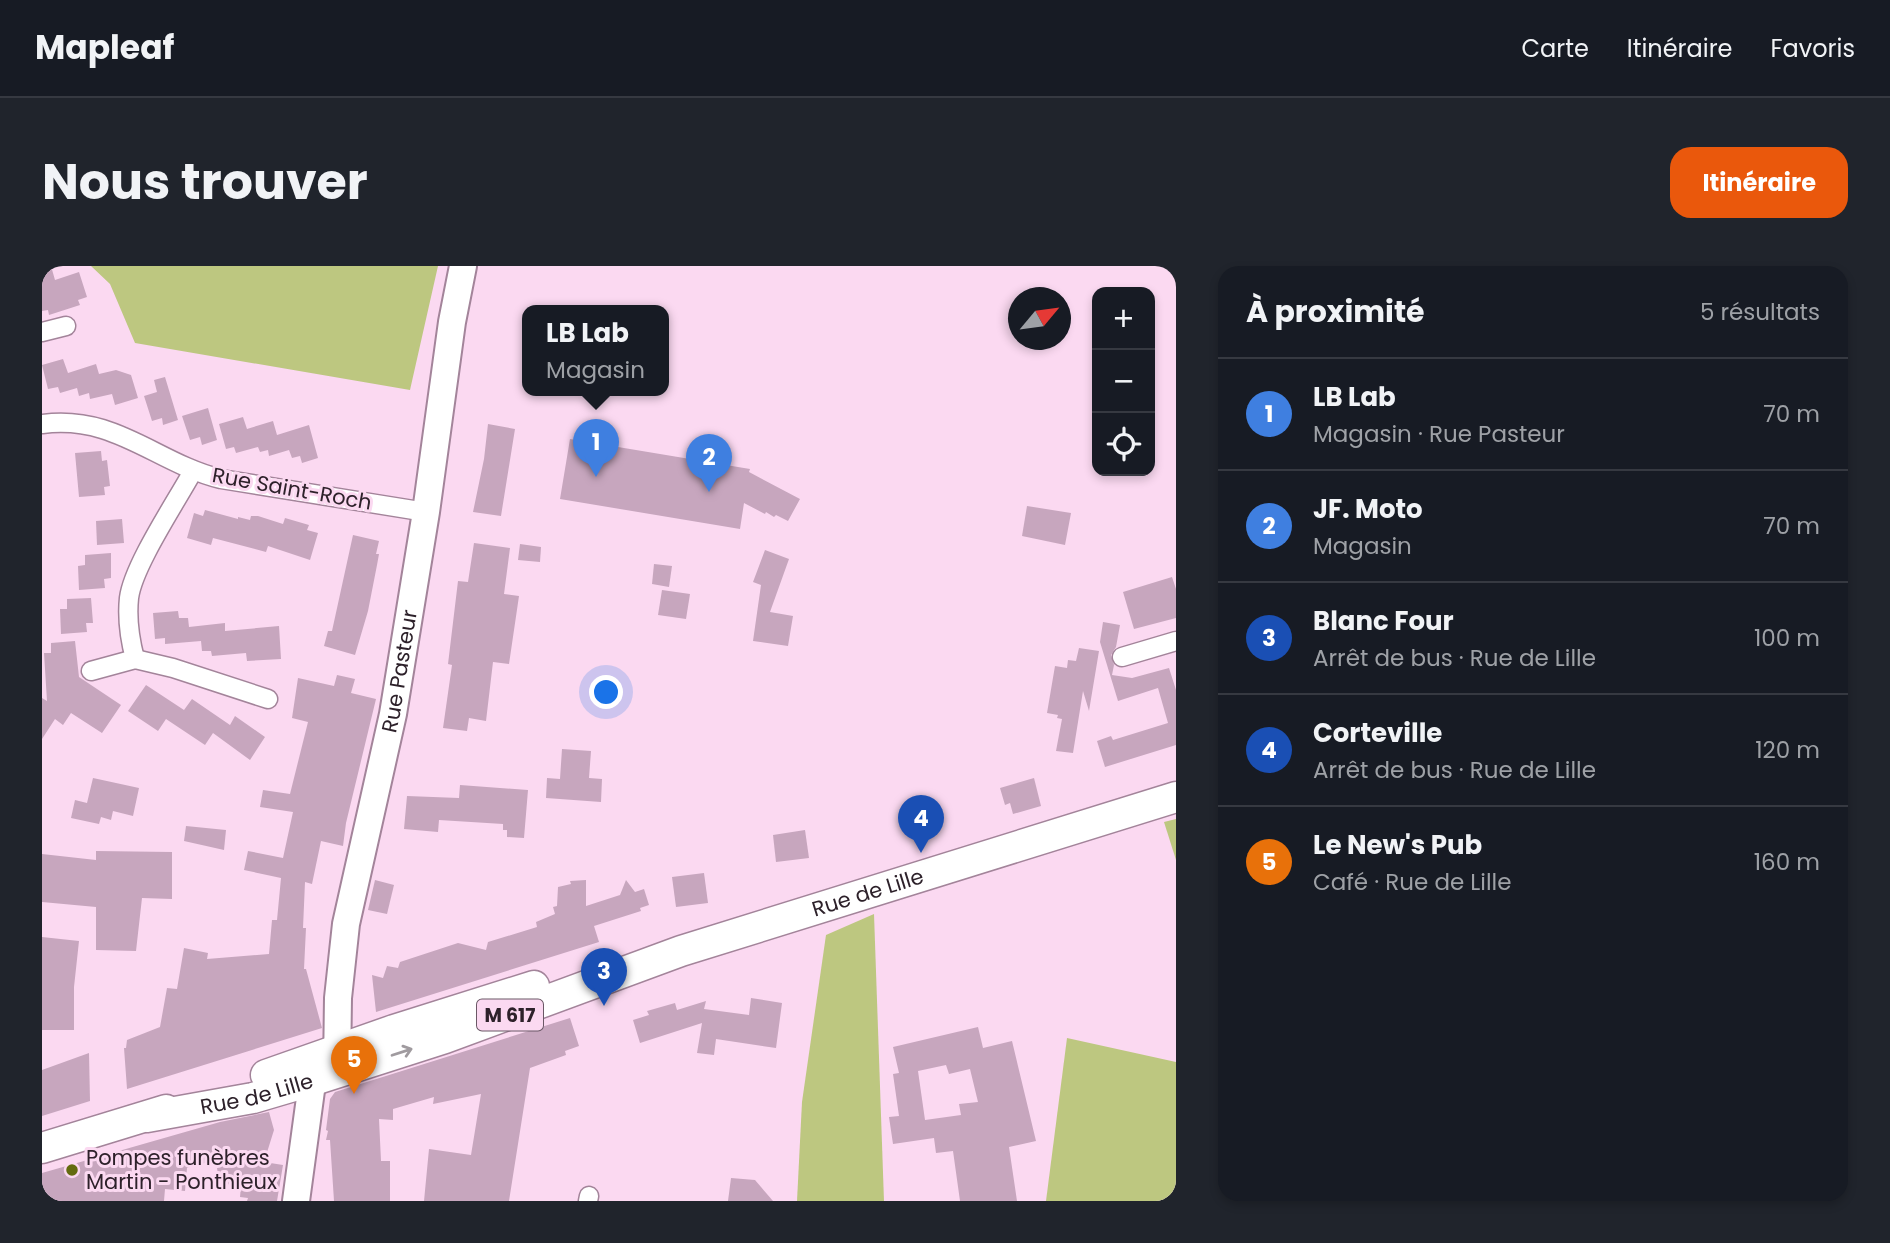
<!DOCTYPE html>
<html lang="fr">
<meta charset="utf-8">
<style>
body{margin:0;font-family:Poppins,sans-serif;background:#20242c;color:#f1f3f6}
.controls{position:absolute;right:21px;top:21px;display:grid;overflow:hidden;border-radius:14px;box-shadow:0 4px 10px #0003}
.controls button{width:63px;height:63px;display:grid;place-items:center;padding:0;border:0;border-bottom:2px solid #363941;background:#171b24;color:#f1f3f6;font:35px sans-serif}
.compass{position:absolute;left:966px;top:21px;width:63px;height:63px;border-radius:50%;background:#171b24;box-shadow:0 4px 10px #0003;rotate:61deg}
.you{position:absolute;left:565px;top:427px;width:24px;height:24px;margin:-18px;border:5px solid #fff;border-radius:50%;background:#1a73e8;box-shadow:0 0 0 10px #1a73e833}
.badge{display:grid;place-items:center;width:46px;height:46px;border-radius:50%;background:#ea580c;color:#fff;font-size:23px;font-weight:700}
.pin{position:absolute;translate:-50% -58px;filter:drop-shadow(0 2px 4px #0008)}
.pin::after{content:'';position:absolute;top:37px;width:24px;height:21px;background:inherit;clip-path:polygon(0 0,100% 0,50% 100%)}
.popup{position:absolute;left:480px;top:39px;width:147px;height:91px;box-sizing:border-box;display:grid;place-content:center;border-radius:14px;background:#171b24;filter:drop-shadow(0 2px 5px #0005);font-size:23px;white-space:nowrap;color:#9ea1a6}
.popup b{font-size:26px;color:#f1f3f6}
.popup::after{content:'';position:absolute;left:50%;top:100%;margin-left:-14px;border:14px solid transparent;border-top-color:#171b24}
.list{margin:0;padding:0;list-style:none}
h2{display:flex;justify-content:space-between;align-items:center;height:91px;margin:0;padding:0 28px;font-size:30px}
h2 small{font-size:23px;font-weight:400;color:#9ea1a6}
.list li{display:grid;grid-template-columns:46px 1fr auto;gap:21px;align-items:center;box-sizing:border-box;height:112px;padding:0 28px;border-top:2px solid #363941}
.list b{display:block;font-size:26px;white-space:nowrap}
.list p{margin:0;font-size:23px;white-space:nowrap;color:#9ea1a6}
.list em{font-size:23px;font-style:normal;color:#9ea1a6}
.icon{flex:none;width:38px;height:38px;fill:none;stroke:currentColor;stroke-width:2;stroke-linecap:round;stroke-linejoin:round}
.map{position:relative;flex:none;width:1134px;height:935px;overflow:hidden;border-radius:21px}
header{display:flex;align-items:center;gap:42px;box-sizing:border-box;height:98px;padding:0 35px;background:#171b24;border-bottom:2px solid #363941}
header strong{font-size:33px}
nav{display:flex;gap:38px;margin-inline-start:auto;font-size:24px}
.intro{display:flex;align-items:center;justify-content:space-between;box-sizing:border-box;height:168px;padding:0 42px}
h1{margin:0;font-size:49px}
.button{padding:18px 32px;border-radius:21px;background:#ea580c;color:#fff;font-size:24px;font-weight:700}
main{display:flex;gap:42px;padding:0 42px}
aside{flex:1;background:#171b24;border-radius:21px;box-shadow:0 4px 10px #0003}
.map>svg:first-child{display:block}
.green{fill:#bdc780}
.building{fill:#c7a6be;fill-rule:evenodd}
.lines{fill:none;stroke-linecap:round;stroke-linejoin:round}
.street-casing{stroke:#a3849a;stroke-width:21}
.secondary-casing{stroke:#a3849a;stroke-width:30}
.primary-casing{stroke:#a3849a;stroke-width:33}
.street{stroke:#fff;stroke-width:18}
.secondary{stroke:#fff;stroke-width:26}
.primary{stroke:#fff;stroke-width:30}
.oneway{stroke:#a09b9f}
.poi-dot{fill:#636b0f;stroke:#fbd9f1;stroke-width:2.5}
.labels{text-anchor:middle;stroke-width:6;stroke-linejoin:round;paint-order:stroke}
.shield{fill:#fbd9f1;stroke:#6b5866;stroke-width:2}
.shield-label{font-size:19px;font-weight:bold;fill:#2d212a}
.street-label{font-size:21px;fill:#2d212a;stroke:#fbd9f1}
.poi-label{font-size:21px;fill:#2d212a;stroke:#fbd9f1;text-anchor:start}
</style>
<header>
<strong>Mapleaf</strong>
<nav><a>Carte</a><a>Itinéraire</a><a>Favoris</a></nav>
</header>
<div class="intro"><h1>Nous trouver</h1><a class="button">Itinéraire</a></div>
<main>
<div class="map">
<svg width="1134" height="935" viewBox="0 0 1134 935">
<rect width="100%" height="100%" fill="#fbd9f1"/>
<g class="green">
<polygon points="49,0 396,0 368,124 93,77 68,18"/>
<polygon points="1134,553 1134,594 1122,556"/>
<polygon points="832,648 842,935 755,935 760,836 784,669"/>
<polygon points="1025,772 1134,796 1134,935 1004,935"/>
</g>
<g class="building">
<polygon points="0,0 9,0 13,14 37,6 45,31 36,34 38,39 7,49 6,44 0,45"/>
<polygon points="21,93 26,107 54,98 57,108 74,104 89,109 96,132 73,139 70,128 48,133 47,127 37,130 35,122 18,127 16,121 6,123 0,99"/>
<polygon points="123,111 136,154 121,159 120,152 110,155 102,130 115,126 112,114"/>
<polygon points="166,142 175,174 160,179 158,171 148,174 140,150"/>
<polygon points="201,151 205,163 231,155 235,169 267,159 276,192 260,197 258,190 250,192 247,184 227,190 226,184 218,186 216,181 194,187 192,181 184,183 177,158"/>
<polygon points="446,158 473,163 459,250 431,246 442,193"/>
<polygon points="528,173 708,203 707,206 758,233 746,255 734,249 732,251 724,246 723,248 702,237 698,263 518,233"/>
<polygon points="59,185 60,195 65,194 68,220 62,221 63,229 37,231 33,187"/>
<polygon points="985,240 1029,247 1023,279 980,270"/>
<polygon points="163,244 196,253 196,251 208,254 209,250 216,250 241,258 243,252 267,259 265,264 276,267 268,294 226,280 224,286 171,272 169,279 145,272 152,247 161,250"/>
<polygon points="80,253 82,277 55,279 54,255"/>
<polygon points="311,269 337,275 334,288 337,288 335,299 326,345 313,389 282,380 286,365 290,365"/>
<polygon points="432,277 468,282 462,328 477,330 467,398 451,396 444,455 427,452 425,465 401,462 410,399 406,398 416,315 426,316"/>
<polygon points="478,278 499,281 498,296 476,294"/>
<polygon points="723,284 747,293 728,346 751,350 746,380 711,375 719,319 711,316"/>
<polygon points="69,287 69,312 62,313 63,322 37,324 36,300 43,299 43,289"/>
<polygon points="612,298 630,300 627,321 610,318"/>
<polygon points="1130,311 1134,323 1134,352 1092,363 1081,326"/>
<polygon points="620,324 648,328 644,353 616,349"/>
<polygon points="49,332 51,357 44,357 45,366 19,368 18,343 25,343 25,333"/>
<polygon points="136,345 137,352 146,352 147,361 183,357 183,365 237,360 239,393 205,395 204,387 170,390 169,385 160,385 159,375 123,378 123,372 113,373 111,347"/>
<polygon points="1061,356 1078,359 1074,381 1069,389 1072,399 1070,409 1090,412 1127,402 1134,424 1134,479 1063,501 1055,475 1069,470 1071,474 1126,457 1116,422 1076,435 1058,376"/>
<polygon points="33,375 37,411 79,439 60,467 29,447 21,459 13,453 0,473 0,432 5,435 2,387 9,387 9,377"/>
<polygon points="1037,382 1057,385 1047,445 1041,425 1031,487 1014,485 1020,453 1015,452 1016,449 1005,447 1013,400 1025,402 1026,394 1034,395"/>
<polygon points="295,409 313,413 309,427 334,433 304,557 301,580 279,575 270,618 263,616 261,662 264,662 262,703 264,703 280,762 85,823 82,782 84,782 85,774 118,761 125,722 135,723 142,682 166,687 165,693 227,688 230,654 235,654 239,612 202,604 206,585 241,592 251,546 218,541 221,524 248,528 266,456 250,452 256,412 292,420"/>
<polygon points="104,419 142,444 150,433 188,459 193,450 223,471 208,494 171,467 163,479 124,453 116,465 86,445"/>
<polygon points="520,483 549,485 547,512 560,513 559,536 504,532 505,512 518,513"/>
<polygon points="51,512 97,522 91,550 71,545 69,554 59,551 57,558 29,552 33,534 45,537"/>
<polygon points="992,512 999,540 971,548 968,537 963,539 958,522"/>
<polygon points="418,519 486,524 482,572 465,571 465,564 461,564 461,558 397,554 396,566 362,563 365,530 417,532"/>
<polygon points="144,560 184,564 182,584 142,575"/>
<polygon points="763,564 767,592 734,596 731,569"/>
<polygon points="54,585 130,586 130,633 100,632 94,685 54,684 54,641 0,636 0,588 54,594"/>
<polygon points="662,607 666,637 634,641 630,611"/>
<polygon points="333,614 352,619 345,648 326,644"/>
<polygon points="544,614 544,640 578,629 584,614 593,626 602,623 607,639 598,642 599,645 552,660 557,676 334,746 330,709 341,712 345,700 356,702 358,696 416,677 444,684 446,676 495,661 494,656 513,648 511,641 515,640 516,621 529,618 528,615"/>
<polygon points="0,671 37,675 32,721 32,764 0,764"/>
<polygon points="709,732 740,737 734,782 674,773 672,789 655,787 660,757 598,777 591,754 607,749 605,745 633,737 635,744 664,735 662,743 707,749"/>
<polygon points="528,752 537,780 523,785 524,789 488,802 467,935 382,935 387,883 429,889 439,828 391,838 392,831 351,843 351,854 337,853 339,895 348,895 348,935 292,935 288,874 284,874 286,865 284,864 288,833 293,826"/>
<path d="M936,761L941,782L970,775L994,875L967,881L975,935H918L911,885L894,887L892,872L851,878L847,851L857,850L851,808L857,807L851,781ZM904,799L907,808L928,803L936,836L917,838L919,849L883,854L876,805Z"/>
<polygon points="47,787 48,835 0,850 0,804"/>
<polygon points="227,846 232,864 222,896 241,899 235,935 205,935 206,932 198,931 199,920 177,917 174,894 145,902 143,925 123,923 122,935 0,935 0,907 178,856"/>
<polygon points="689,912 713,914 731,935 686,935"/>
</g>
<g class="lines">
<defs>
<g id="street">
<polyline points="0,66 24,60"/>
<path d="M0,158C73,148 114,197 179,213L384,246"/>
<polyline points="1080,391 1134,375"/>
<path d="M93,393C88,374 85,351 87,332C91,300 134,236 151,205"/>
<polyline points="49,405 93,393 131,402 226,433"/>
<polyline points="546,935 547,930"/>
</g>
<g id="secondary">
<path id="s1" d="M295,803L296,732L304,658L351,448L384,246L410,56L421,0"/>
<polyline points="254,935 273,795"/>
</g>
<g id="primary">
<polyline points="224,809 352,764 492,720"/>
<path id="s2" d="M105,851L211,832L272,814L403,772L639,685L1134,531"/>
<polyline points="0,882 124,844"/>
</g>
</defs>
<use href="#street" class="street-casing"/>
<use href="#secondary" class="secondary-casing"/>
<use href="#primary" class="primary-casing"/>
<use href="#street" class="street"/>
<use href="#secondary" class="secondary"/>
<use href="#primary" class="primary"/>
</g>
<defs><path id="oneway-shaft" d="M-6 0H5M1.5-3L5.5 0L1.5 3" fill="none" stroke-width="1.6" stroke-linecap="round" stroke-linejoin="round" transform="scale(1.75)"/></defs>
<use class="oneway" href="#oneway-shaft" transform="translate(360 786) rotate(-18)"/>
<circle class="poi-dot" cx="30" cy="904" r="7"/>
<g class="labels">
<rect class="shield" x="435" y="733.5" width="66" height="31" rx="5"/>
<g class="shield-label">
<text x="468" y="756">M 617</text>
</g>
<g class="street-label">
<text transform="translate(250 223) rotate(10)" y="7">Rue Saint-Roch</text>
<text dy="7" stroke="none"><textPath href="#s1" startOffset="404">Rue Pasteur</textPath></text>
<text dy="7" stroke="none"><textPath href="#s2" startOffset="756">Rue de Lille</textPath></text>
<text dy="7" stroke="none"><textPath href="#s2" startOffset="112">Rue de Lille</textPath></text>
</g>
<g class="poi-label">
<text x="44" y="899">Pompes funèbres<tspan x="44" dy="24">Martin - Ponthieux</tspan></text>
</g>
</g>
</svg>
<div class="controls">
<button>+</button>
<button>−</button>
<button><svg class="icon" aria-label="locate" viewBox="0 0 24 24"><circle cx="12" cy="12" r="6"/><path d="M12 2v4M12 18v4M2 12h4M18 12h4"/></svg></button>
</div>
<svg class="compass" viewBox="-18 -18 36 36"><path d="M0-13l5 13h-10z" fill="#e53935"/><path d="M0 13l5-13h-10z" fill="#9ea1a6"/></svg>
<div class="you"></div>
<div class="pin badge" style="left:554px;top:211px;background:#3f7fe0">1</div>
<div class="popup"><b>LB Lab</b>Magasin</div>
<div class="pin badge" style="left:667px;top:226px;background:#3f7fe0">2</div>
<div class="pin badge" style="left:562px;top:740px;background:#1a4fb4">3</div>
<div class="pin badge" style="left:879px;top:587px;background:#1a4fb4">4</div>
<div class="pin badge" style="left:312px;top:828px;background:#e8710a">5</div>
</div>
<aside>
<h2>À proximité<small>5 résultats</small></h2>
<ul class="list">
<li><span class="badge" style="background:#3f7fe0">1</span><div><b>LB Lab</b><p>Magasin · Rue Pasteur</p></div><em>70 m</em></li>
<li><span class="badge" style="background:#3f7fe0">2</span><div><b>JF. Moto</b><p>Magasin</p></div><em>70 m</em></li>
<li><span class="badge" style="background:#1a4fb4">3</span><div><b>Blanc Four</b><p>Arrêt de bus · Rue de Lille</p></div><em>100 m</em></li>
<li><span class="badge" style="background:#1a4fb4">4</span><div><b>Corteville</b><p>Arrêt de bus · Rue de Lille</p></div><em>120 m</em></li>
<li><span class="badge" style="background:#e8710a">5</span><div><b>Le New's Pub</b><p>Café · Rue de Lille</p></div><em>160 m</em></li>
</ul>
</aside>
</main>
